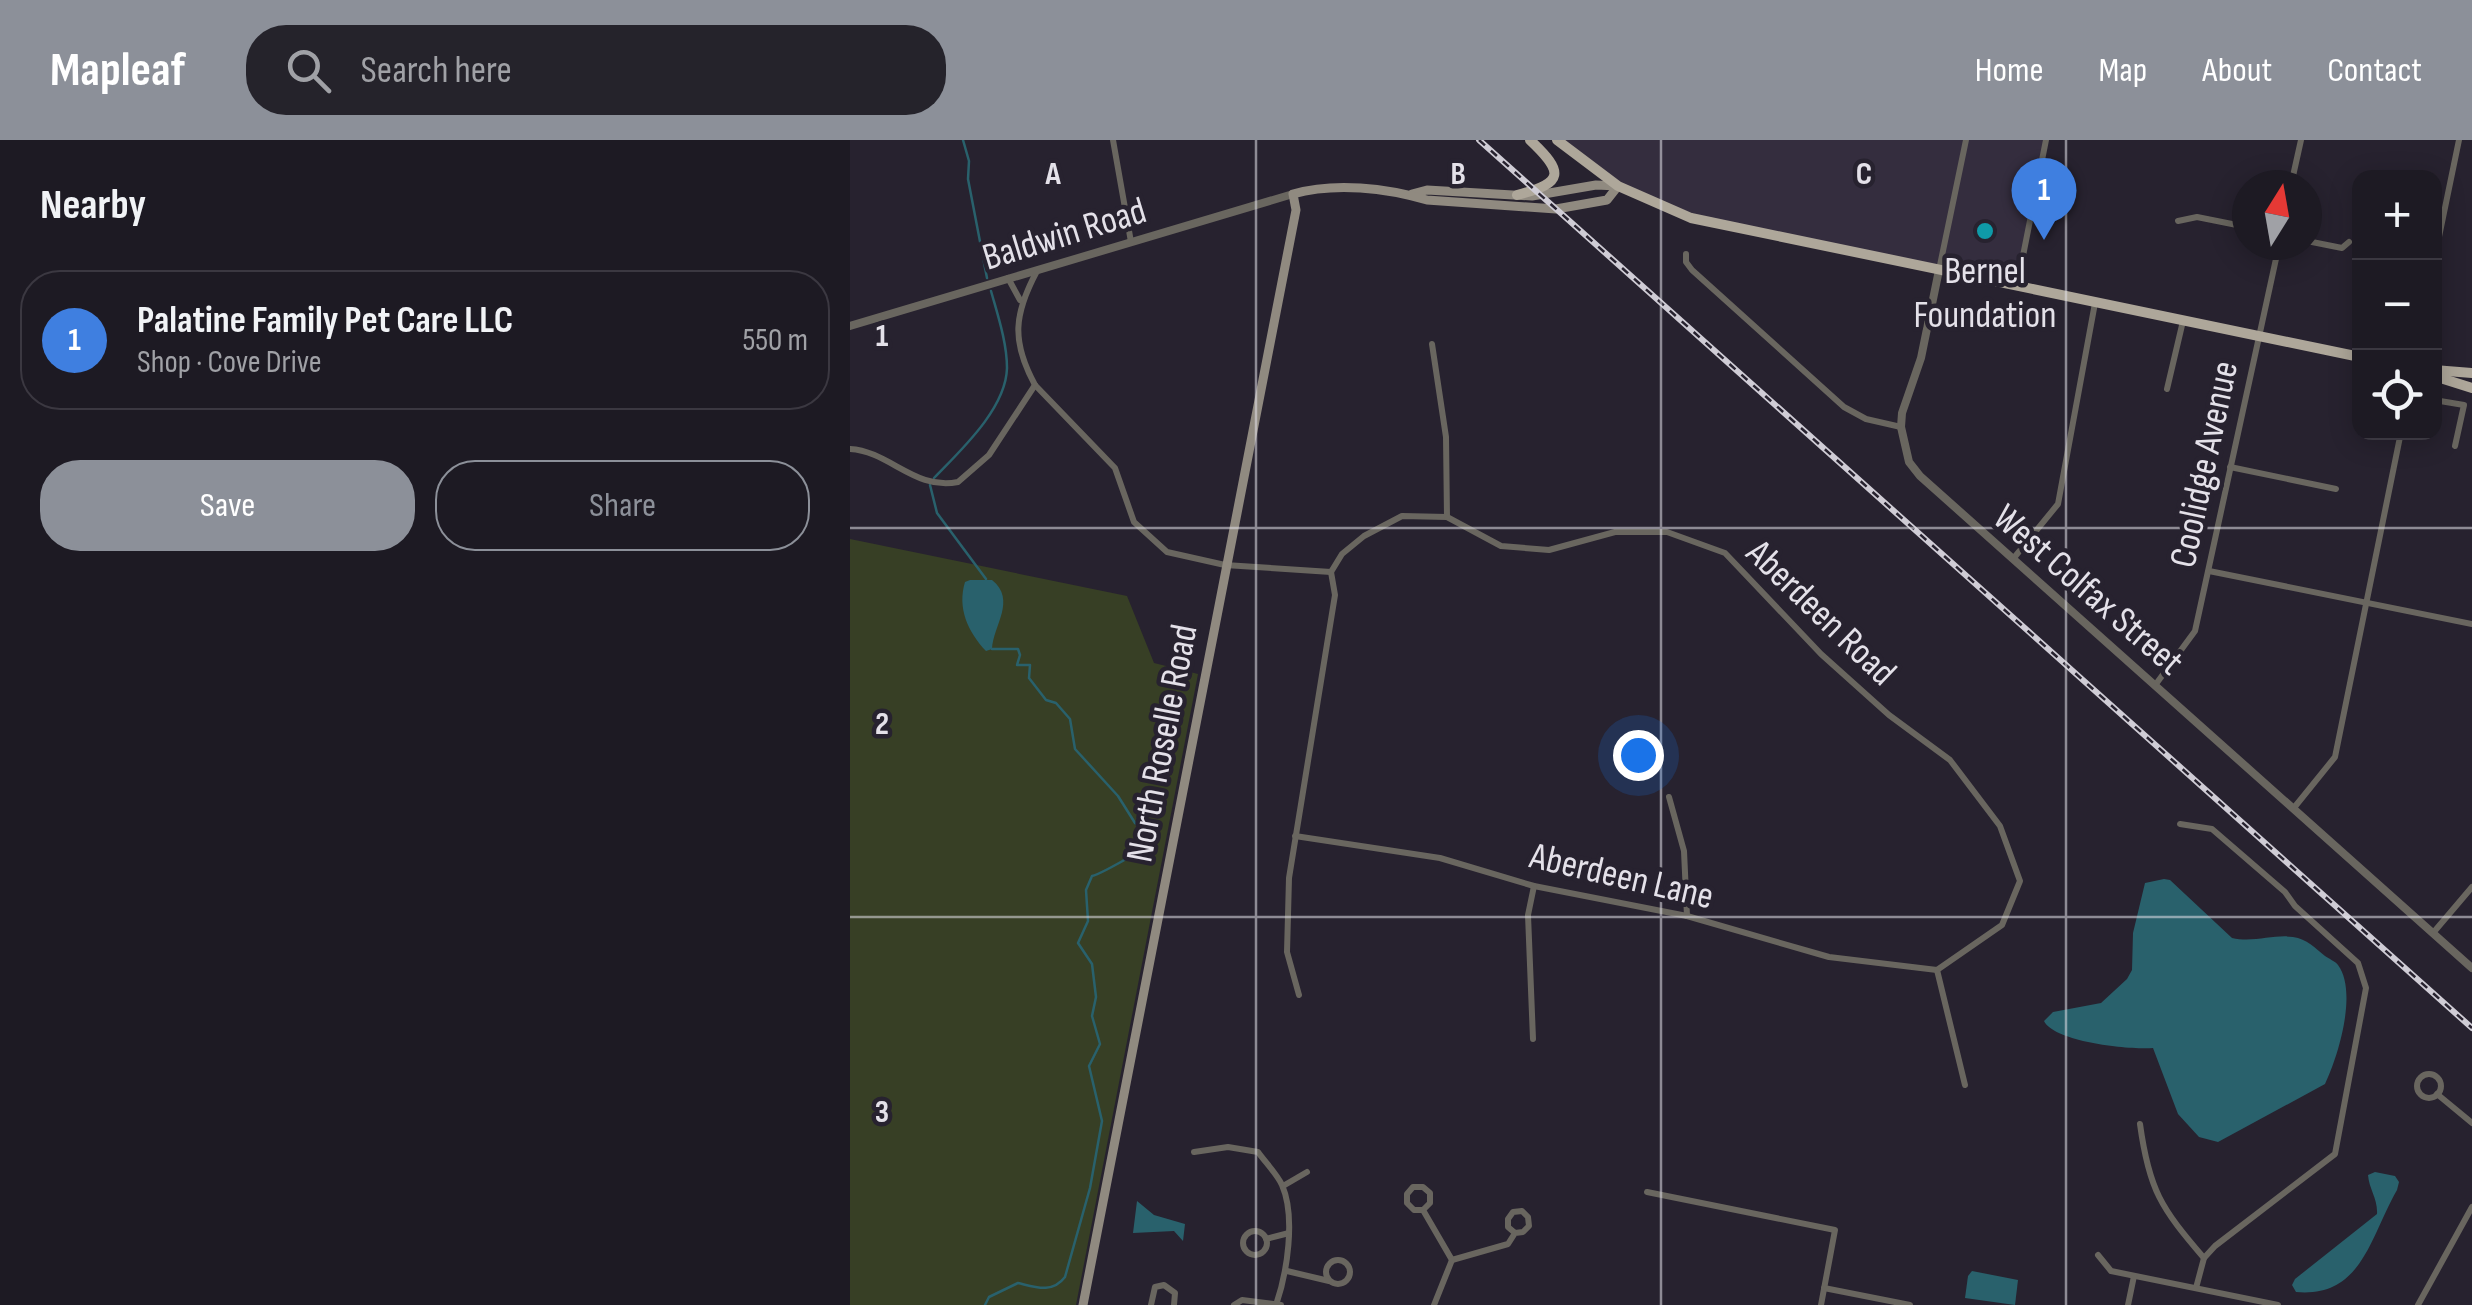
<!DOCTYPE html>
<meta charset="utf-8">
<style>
body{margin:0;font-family:"Sofia Sans Condensed",sans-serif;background:#25232b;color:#f1f3f6}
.controls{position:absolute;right:30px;top:30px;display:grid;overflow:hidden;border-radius:20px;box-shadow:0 5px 25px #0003}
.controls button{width:90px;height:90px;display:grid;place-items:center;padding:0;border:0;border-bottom:2px solid #3b3841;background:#1d1a23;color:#f1f3f6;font:50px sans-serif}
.compass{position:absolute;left:1382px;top:30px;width:90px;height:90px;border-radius:50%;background:#1d1a23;box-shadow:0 5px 25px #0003;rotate:11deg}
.you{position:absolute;left:788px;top:615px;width:35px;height:35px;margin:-25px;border:8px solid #fff;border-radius:50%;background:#1a73e8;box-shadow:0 0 0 15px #1a73e833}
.badge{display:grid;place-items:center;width:65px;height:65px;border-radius:50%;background:#8c9099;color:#fff;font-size:32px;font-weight:700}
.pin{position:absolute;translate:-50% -82px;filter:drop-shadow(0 2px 5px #0008)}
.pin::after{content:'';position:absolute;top:52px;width:35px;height:30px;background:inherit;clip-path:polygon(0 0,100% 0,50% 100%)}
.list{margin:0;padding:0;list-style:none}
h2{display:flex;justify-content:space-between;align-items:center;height:130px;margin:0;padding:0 40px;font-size:42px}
h2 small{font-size:32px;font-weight:400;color:#a0a1a6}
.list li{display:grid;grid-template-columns:65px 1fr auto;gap:30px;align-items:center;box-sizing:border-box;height:140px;margin:0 20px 20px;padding:0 20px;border:2px solid #3b3841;border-radius:40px}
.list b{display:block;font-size:38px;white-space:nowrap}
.list p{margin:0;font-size:32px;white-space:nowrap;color:#a0a1a6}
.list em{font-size:32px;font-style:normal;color:#a0a1a6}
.actions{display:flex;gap:20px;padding:30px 40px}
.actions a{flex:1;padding:22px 0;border:2px solid #8c9099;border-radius:40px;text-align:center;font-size:35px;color:#8c9099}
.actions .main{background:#8c9099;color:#fff}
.icon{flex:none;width:55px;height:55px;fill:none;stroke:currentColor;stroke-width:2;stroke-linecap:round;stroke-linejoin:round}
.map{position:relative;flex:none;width:1622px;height:1165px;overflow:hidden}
header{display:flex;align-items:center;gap:60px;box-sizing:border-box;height:140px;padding:0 50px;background:#8c9099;color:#fff}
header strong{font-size:48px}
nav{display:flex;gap:55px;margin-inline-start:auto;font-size:35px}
.search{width:700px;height:90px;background:#25232b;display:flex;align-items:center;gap:25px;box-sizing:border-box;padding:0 35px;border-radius:40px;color:#a0a1a6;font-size:38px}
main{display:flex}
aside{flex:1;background:#1d1a23}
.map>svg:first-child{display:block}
.built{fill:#342d3e}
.green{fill:#373f25}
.water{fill:#29616c}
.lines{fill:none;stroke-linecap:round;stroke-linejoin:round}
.stream{stroke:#29616c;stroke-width:2.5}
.minor{stroke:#69665f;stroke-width:6}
.tertiary{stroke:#69665f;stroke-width:8}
.secondary{stroke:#908a80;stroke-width:9}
.primary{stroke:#aea79a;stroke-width:10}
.rail-casing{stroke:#cfccd5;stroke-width:6}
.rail{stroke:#27222f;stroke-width:2.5;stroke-dasharray:8;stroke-linecap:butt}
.grid{fill:none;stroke:#e4e1e9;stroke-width:2.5;stroke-opacity:0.55}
.culture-dot{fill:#0f9aa8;stroke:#27222f;stroke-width:4}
.labels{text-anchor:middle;stroke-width:9;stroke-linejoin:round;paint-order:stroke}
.street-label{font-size:38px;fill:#e4e1e9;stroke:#27222f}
.poi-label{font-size:38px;fill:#e4e1e9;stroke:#27222f}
.grid-label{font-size:32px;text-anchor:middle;font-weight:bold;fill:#e4e1e9;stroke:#27222f;stroke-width:9;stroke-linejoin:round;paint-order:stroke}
</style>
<header>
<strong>Mapleaf</strong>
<div class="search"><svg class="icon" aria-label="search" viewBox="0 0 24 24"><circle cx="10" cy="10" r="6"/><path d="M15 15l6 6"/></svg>Search here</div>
<nav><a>Home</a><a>Map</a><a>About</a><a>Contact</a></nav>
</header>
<main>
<aside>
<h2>Nearby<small></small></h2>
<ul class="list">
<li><span class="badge" style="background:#3f7fe0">1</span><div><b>Palatine Family Pet Care LLC</b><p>Shop · Cove Drive</p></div><em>550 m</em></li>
</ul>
<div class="actions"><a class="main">Save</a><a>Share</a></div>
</aside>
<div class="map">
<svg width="1622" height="1165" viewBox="0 0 1622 1165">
<rect width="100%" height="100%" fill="#27222f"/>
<polygon class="built" points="707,0 1196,0 1167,146 880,87 768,46"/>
<polygon class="green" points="0,399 277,456 304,523 348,534 226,1165 0,1165"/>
<g class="water">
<path d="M120,440H142C167,460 143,486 142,509L136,511C118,492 107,468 115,442Z"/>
<path d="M1314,739L1320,740L1382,798C1403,803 1425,794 1443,797C1457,799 1465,808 1475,816C1479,819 1485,821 1488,825C1508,852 1488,917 1475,944L1368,1002L1349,997L1328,974L1303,908C1280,910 1204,902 1194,881L1203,872L1251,863L1277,839L1282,830L1283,793L1295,743Z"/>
<path d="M1525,1032L1545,1036L1549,1042L1547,1050C1520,1097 1512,1158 1446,1152L1442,1145L1445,1139L1527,1074C1528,1059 1519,1049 1518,1035Z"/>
<polygon points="287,1061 304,1075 335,1084 333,1101 324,1091 283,1093"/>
<polygon points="1122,1131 1168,1140 1165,1165 1115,1158 1118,1136"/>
</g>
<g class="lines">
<g class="stream">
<polyline points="113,0 119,21 118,39 137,138"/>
<path d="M84,338C110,311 156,269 157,228C157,203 148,176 141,151"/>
<polyline points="80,345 87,373 136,439"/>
<path d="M135,1165L139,1157L168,1143C185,1147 202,1154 215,1137L240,1048L252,981L239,926L250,904L242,876L246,857L242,824L228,803L238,781L236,750L242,736C252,734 286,713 299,706L303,697L285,683L268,656L225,609L220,579L206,563L196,560L179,538L180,525H167L170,515L168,509H142"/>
</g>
<g class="minor">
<polyline points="263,0 281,102"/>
<polyline points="1441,45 1451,0"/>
<polyline points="1328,81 1347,77 1397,87"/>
<polyline points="1457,101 1492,108 1499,102"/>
<polyline points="836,114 836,122 842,130 994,267 1016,279 1051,287"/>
<polyline points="1584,121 1609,0"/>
<polyline points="1089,130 1116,0"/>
<path d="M187,131C164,174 161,201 185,245L265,328L284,382L317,412L375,425L481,432L492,414L514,396L552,376L597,377L651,406L699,410L765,392H817L875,413L971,514L1039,575L1100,620L1150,686L1170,741L1152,785L1087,830"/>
<polyline points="158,138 170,160"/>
<polyline points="1167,146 1196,0"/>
<polyline points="582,204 596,297 597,377"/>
<polyline points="1317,249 1333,181"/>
<polyline points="1584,260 1614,265 1605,306"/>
<path d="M0,309C39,311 65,351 108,342L139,315L185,245"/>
<polyline points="1380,327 1486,349"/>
<polyline points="1163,419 1208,364 1245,163"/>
<polyline points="1359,431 1622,484"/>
<polyline points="1306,544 1345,491 1429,105"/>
<polyline points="819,657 834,711 837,776"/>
<polyline points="1443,669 1485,617 1551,292"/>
<polyline points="1330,684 1362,689 1435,752 1445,766 1508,823 1516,848 1485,1014 1365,1106 1354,1118 1346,1148"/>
<polyline points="445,696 590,718 684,746 837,776 979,817 1087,830"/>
<polyline points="1583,793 1622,747"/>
<polyline points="1087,830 1115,945"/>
<polyline points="449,855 437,812 439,738 485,455 481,432"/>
<polyline points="683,899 678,775 684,746"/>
<circle cx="1579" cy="946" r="12"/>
<polyline points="1587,954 1622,983"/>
<path d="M1290,984C1299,1050 1311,1068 1354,1118"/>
<path d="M344,1012L378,1007L408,1012C415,1022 427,1034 432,1045C446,1077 437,1133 426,1165"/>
<polyline points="433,1046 457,1032"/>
<polyline points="797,1052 985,1090 971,1165"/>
<polyline points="573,1070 580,1063 580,1053 573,1047 563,1047 557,1054 557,1063 564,1070 573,1070 602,1120"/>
<circle cx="405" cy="1103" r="12"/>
<polyline points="416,1099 439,1093"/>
<polyline points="1248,1115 1261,1131 1428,1165"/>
<polyline points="602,1120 658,1104 665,1093 673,1092 679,1086 678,1077 672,1071 663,1072 658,1079 658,1087 665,1093"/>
<circle cx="488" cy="1132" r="12"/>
<polyline points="437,1131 479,1141"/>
<polyline points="974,1148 1060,1165"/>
<polyline points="301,1165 305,1147 314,1145 325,1153 324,1165"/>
<polyline points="384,1165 392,1160 431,1165"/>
<polyline points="584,1165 602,1120"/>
<polyline points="1278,1165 1284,1136"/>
<polyline points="1568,1165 1622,1067"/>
</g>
<g class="tertiary">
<polyline points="1089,130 1071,218 1052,273 1051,287 1059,322 1070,336 1622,828"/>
<polyline points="0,186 443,54"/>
</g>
<g class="secondary">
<polyline points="562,54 577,50 682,56 746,45 768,46"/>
<path d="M233,1165L446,70L443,54C485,42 536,48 577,60L706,69L757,60L768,46"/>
</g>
<g class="primary">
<polyline points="707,0 768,46 841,78 1510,217"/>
<path d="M667,55C715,43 714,32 680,0"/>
<polyline points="1584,230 1622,233"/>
<polyline points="1584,236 1622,248"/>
</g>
<defs>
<polyline id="rail" points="629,0 1622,888"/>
</defs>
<use href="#rail" class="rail-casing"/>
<use href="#rail" class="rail"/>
</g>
<path class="grid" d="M406,0V1165M811,0V1165M1216,0V1165M0,388H1622M0,777H1622"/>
<circle class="culture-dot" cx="1135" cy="91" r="10"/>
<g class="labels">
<g class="street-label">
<text transform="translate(214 93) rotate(-17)" y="13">Baldwin Road</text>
<text transform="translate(1353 324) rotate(-78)" y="13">Coolidge Avenue</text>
<text transform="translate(1239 449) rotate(41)" y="13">West Colfax Street</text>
<text transform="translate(972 472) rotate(44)" y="13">Aberdeen Road</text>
<text transform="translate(311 603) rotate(-79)" y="13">North Roselle Road</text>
<text transform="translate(772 735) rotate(13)" y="13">Aberdeen Lane</text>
</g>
<g class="poi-label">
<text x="1135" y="143">Bernel<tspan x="1135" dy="44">Foundation</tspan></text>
</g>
</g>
<g class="grid-label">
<text x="203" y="44">A</text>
<text x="608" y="44">B</text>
<text x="1014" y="44">C</text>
<text x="32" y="206">1</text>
<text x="32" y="594">2</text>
<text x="32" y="982">3</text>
</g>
</svg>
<div class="controls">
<button>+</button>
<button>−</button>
<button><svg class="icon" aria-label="locate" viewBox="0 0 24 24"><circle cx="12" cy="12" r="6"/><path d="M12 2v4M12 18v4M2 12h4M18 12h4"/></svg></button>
</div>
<svg class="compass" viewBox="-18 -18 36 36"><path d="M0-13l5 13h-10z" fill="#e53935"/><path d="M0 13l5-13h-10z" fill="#a0a1a6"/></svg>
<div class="you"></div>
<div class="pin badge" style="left:1194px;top:100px;background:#3f7fe0">1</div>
</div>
</main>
